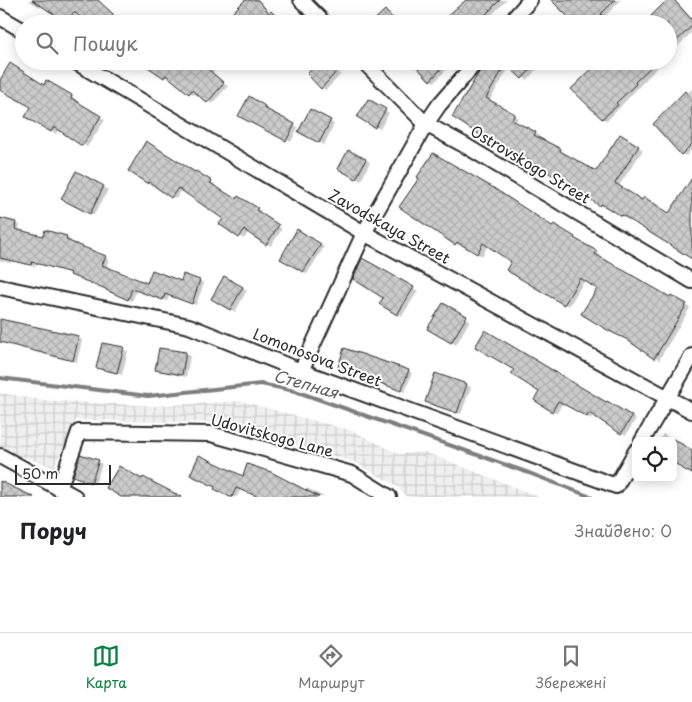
<!DOCTYPE html>
<html lang="uk">
<meta charset="utf-8">
<style>
body{margin:0;font-family:"Playpen Sans",sans-serif;background:#f2f2f2;color:#202124}
.controls{position:absolute;right:15px;bottom:15px;display:grid;overflow:hidden;border-radius:8px;box-shadow:0 2px 12px #0003}
.controls button{width:45px;height:45px;display:grid;place-items:center;padding:0;border:0;border-bottom:1px solid #e0e0e0;background:#fff;color:#202124;font:25px sans-serif}
.scale{position:absolute;left:15px;bottom:12px;width:96px;box-sizing:border-box;padding-left:5px;border:2px solid #2b2b2b;border-top:0;font-size:14px;line-height:18px;white-space:nowrap;color:#2b2b2b;-webkit-text-stroke:4px #fff;paint-order:stroke}
.list{margin:0;padding:0;list-style:none}
h2{display:flex;justify-content:space-between;align-items:center;height:65px;margin:0;padding:0 20px;font-size:21px}
h2 small{font-size:16px;font-weight:400;color:#757577}
.icon{flex:none;width:28px;height:28px;fill:none;stroke:currentColor;stroke-width:2;stroke-linecap:round;stroke-linejoin:round}
.map{position:relative;flex:none;width:692px;height:497px;overflow:hidden}
.search{position:absolute;background:#fff;box-shadow:0 2px 12px #0003;left:15px;right:15px;top:15px;height:55px;display:flex;align-items:center;gap:12px;box-sizing:border-box;padding:0 18px;border-radius:28px;color:#757577;font-size:19px}
.sheet{height:135px;background:#fff}
nav{display:flex;justify-content:space-around;align-items:center;box-sizing:border-box;height:70px;border-top:1px solid #e0e0e0;background:#fff;font-size:14px;color:#757577}
nav a{display:grid;justify-items:center;gap:2px}
nav .on{color:#0b8043}
.map>svg:first-child{display:block}
.industrial{fill:url(#industrial-grid)}
.shadow{fill:#0003}
.lines{fill:none;stroke-linecap:round;stroke-linejoin:round}
.stream{stroke:#7e7e7e;stroke-width:4}
.building{fill:url(#building-cross-hatch);stroke:#2b2b2b}
.minor-casing{stroke:#2b2b2b;stroke-width:18}
.minor{stroke:#fff;stroke-width:14}
.labels{text-anchor:middle;stroke-width:4;stroke-linejoin:round;paint-order:stroke}
.street-label{font-size:15px;fill:#2b2b2b;stroke:#fff}
.water-label{font-size:16px;font-style:italic;fill:#5c5c5c;stroke:#fff}
</style>
<div class="map">
<svg width="692" height="497" viewBox="0 0 692 497">
<defs>
<pattern id="industrial-grid" width="8" height="8" patternUnits="userSpaceOnUse" patternTransform="scale(1.25)"><rect width="8" height="8" fill="#efefef"/><path d="M0 4h8M4 0v8" fill="none" stroke="#cdcdcd"/></pattern>
<pattern id="building-cross-hatch" width="8" height="8" patternUnits="userSpaceOnUse" patternTransform="scale(1.25)"><rect width="8" height="8" fill="#cbcbcb"/><path d="M0 0l8 8M0 8l8-8" fill="none" stroke="#aeaeae"/></pattern>
</defs>
<rect width="100%" height="100%" fill="#fff"/>
<filter id="ink" filterUnits="userSpaceOnUse"><feTurbulence type="fractalNoise" baseFrequency=".02" numOctaves="2"/><feDisplacementMap in="SourceGraphic" scale="10" xChannelSelector="R" yChannelSelector="G"/><feConvolveMatrix kernelMatrix="1 2 1 2 8 2 1 2 1" color-interpolation-filters="sRGB"/></filter>
<g filter="url(#ink)">
<polygon class="industrial" points="0,393 42,400 154,406 241,401 353,431 399,454 425,452 540,497 407,497 395,485 356,463 228,423 76,420 54,467 0,449"/>
<g class="shadow">
<polygon points="28,0 97,0 117,17 116,18 78,13 71,24 42,5 41,8"/>
<polygon points="247,0 258,0 270,14 276,15 284,24 243,24"/>
<polygon points="467,0 507,0 482,24 454,24"/>
<polygon points="556,0 621,0 604,17 607,20 604,24 577,24"/>
<polygon points="669,0 675,0 692,19 692,32 668,56"/>
<polygon points="142,61 208,61 216,69 212,73 228,86 212,104 197,92 194,95 170,77 169,79"/>
<polygon points="326,61 341,74 326,90 322,88"/>
<polygon points="420,61 451,61 452,63 435,82 431,80"/>
<polygon points="487,61 544,61 527,80 510,66 490,100 491,103 518,118 515,123 539,135 538,138 597,172 624,138 643,150 618,187 643,202 670,214 692,180 692,257 627,216 626,218 606,205 605,207 600,205 503,144 502,147 453,116 475,79 485,67"/>
<polygon points="548,61 567,61 558,70"/>
<polygon points="602,61 663,61 607,121 602,118"/>
<polygon points="47,82 76,99 74,101 105,120 87,147 58,129 56,134 27,117 33,107 0,89 0,83 44,87"/>
<polygon points="692,89 692,149 686,156 681,154 687,94"/>
<polygon points="249,98 268,109 267,111 298,127 291,142 239,116"/>
<polygon points="369,101 389,113 380,129 359,116"/>
<polygon points="310,111 334,124 324,145 300,131"/>
<polygon points="349,151 370,162 361,181 340,169"/>
<polygon points="129,171 195,174 196,172 215,184 214,186 237,201 239,197 261,211 260,214 282,229 271,246 249,231 244,239 221,224 224,219 182,189 176,199 153,184 152,185"/>
<polygon points="77,173 108,190 94,215 63,199"/>
<polygon points="401,207 553,227 554,226 600,255 599,258 671,298 672,297 690,308 659,360 655,357 599,288 585,280 569,306 508,269 513,261 488,245 482,256 462,243 460,246 456,244"/>
<polygon points="0,219 20,225 19,231 44,237 66,237 71,240 70,243 109,259 106,268 148,284 199,281 204,283 196,305 169,296 167,301 137,290 132,301 72,273 36,263 35,267 12,261 11,263 0,261"/>
<polygon points="298,231 324,247 307,274 282,258"/>
<polygon points="225,278 247,290 235,312 212,299"/>
<polygon points="396,278 418,291 402,316 381,304"/>
<polygon points="443,304 470,320 456,345 429,328"/>
<polygon points="0,320 78,337 82,340 77,362 14,345 0,340"/>
<polygon points="103,344 128,351 122,375 97,368"/>
<polygon points="160,349 186,354 190,356 186,377 160,371 156,369"/>
<polygon points="344,369 408,371 412,373 405,392"/>
<polygon points="466,385 471,387 461,414 430,404"/>
<polygon points="540,392 607,404 608,402 636,419 626,435 593,415 591,419 563,402 557,413 535,400"/>
<polygon points="663,434 692,451 692,473 673,441 659,441"/>
<polygon points="98,462 102,464 95,484 78,478"/>
<polygon points="243,478 305,491 307,488 324,497 259,497 241,489 237,497 232,497 216,488"/>
</g>
<g class="lines">
<polyline class="stream" points="0,378 148,396 261,384 295,391 529,473 591,497"/>
</g>
<g class="building">
<polygon points="32,0 98,0 113,14 112,15 125,24 89,24 74,12 66,22"/>
<polygon points="245,0 258,0 269,13 271,11 283,24 240,24 232,13"/>
<polygon points="466,0 500,0 476,24 453,24 446,17"/>
<polygon points="551,0 615,0 601,14 604,17 598,24 575,24"/>
<polygon points="667,0 674,0 692,20 692,26 668,49 668,24 646,24 652,17 651,16"/>
<polygon points="385,10 398,24 370,24"/>
<polygon points="139,61 216,61 209,70 224,83 207,103 192,90 189,94 166,75 164,78"/>
<polygon points="319,61 327,61 337,71 321,89 307,74"/>
<polygon points="411,61 448,61 430,81"/>
<polygon points="486,61 538,61 522,79 506,64 486,98 515,114 512,120 536,132 534,135 561,149 560,151 596,171 620,134 639,146 615,183 642,200 644,197 669,213 692,178 692,259 622,215 621,216 601,204 600,206 574,188 499,143 497,146 452,117"/>
<polygon points="600,61 657,61 635,82 636,84 616,103 618,105 602,119 571,89"/>
<polygon points="10,63 44,85 46,80 72,95 71,98 101,116 82,146 54,127 51,132 25,117 31,107 0,90 0,80"/>
<polygon points="685,91 692,99 692,144 681,155 653,124"/>
<polygon points="249,96 265,106 264,108 295,124 286,141 238,116"/>
<polygon points="368,99 386,109 375,128 357,117"/>
<polygon points="310,109 331,120 319,143 298,132"/>
<polygon points="146,141 195,172 196,171 212,181 210,183 236,199 238,196 258,208 256,210 279,225 266,245 244,230 239,238 219,224 223,219 178,188 171,198 149,182 148,184 128,171"/>
<polygon points="348,150 366,159 356,179 338,169"/>
<polygon points="433,153 492,187 552,226 554,224 575,237 574,238 597,251 595,254 670,297 671,295 687,304 654,359 626,339 609,331 581,314 597,289 580,278 564,305 506,270 511,262 483,243 477,254 457,242 455,245 399,207 419,178 417,177"/>
<polygon points="76,171 104,186 90,214 61,199"/>
<polygon points="0,218 16,222 15,229 43,236 45,230 67,236 66,240 106,256 102,265 147,283 152,270 181,281 183,274 200,280 192,304 165,294 163,300 132,289 128,300 106,290 106,289 70,275 71,273 32,262 31,265 0,258"/>
<polygon points="297,229 321,244 303,272 280,259"/>
<polygon points="362,258 414,287 397,315 379,304 383,298 353,279"/>
<polygon points="224,276 243,287 230,310 211,299"/>
<polygon points="443,303 467,316 451,343 427,329"/>
<polygon points="0,319 79,336 73,361 0,342"/>
<polygon points="485,330 606,402 607,401 632,416 621,434 589,413 587,417 558,401 552,412 534,400 539,392 511,374 514,370 475,347"/>
<polygon points="102,343 124,347 117,373 96,368"/>
<polygon points="159,348 186,352 182,375 155,370"/>
<polygon points="344,348 409,370 401,391 338,367"/>
<polygon points="435,373 467,384 457,413 425,402"/>
<polygon points="673,439 692,450 692,474 678,466 678,465 673,462"/>
<polygon points="80,454 99,460 91,483 73,476"/>
<polygon points="199,455 243,476 247,464 271,472 319,497 259,497 236,488 232,497 230,497 214,489 215,487 190,475"/>
<polygon points="119,466 142,479 143,477 182,497 121,497 106,488"/>
<polygon points="0,481 34,497 0,497"/>
</g>
<g class="lines">
<defs>
<g id="minor">
<polyline points="301,0 325,24"/>
<polyline points="0,17 24,31"/>
<polyline points="509,24 530,0"/>
<polyline points="74,61 364,233 692,411"/>
<polyline points="363,61 426,124 466,146 692,281"/>
<polyline points="0,287 189,326 301,371 616,486 636,451"/>
<polyline points="301,371 364,233 426,124 439,105 477,61"/>
<polyline points="642,441 692,356"/>
<polyline points="0,456 75,497"/>
<polyline points="59,489 79,432 211,434 352,474 389,497"/>
</g>
</defs>
<use href="#minor" class="minor-casing"/>
<use href="#minor" class="minor"/>
</g>
</g>
<g class="labels">
<g class="street-label">
<text transform="translate(530 165) rotate(31)" y="5">Ostrovskogo Street</text>
<text transform="translate(389 227) rotate(29)" y="5">Zavodskaya Street</text>
<text transform="translate(317 358) rotate(21)" y="5">Lomonosova Street</text>
<text transform="translate(272 436) rotate(15)" y="5">Udovitskogo Lane</text>
</g>
<g class="water-label">
<text transform="translate(306 384) rotate(16)" y="6">Степная</text>
</g>
</g>
</svg>
<div class="controls">
<button><svg class="icon" aria-label="locate" viewBox="0 0 24 24"><circle cx="12" cy="12" r="6"/><path d="M12 2v4M12 18v4M2 12h4M18 12h4"/></svg></button>
</div>
<div class="scale">50 m</div>
<div class="search"><svg class="icon" aria-label="search" viewBox="0 0 24 24"><circle cx="10" cy="10" r="6"/><path d="M15 15l6 6"/></svg>Пошук</div>
</div>
<section class="sheet">
<h2>Поруч<small>Знайдено: 0</small></h2>
<ul class="list">
</ul>
</section>
<nav>
<a class="on"><svg class="icon" aria-label="map" viewBox="0 0 24 24"><path d="M3 6l6-2 6 2 6-2v14l-6 2-6-2-6 2zM9 4v14M15 6v14"/></svg>Карта</a>
<a><svg class="icon" aria-label="directions" viewBox="0 0 24 24"><path d="M12 3l9 9-9 9-9-9zM9 14v-3h6M13 9l2 2-2 2"/></svg>Маршрут</a>
<a><svg class="icon" aria-label="saved" viewBox="0 0 24 24"><path d="M7 4h10v16l-5-4-5 4z"/></svg>Збережені</a>
</nav>
